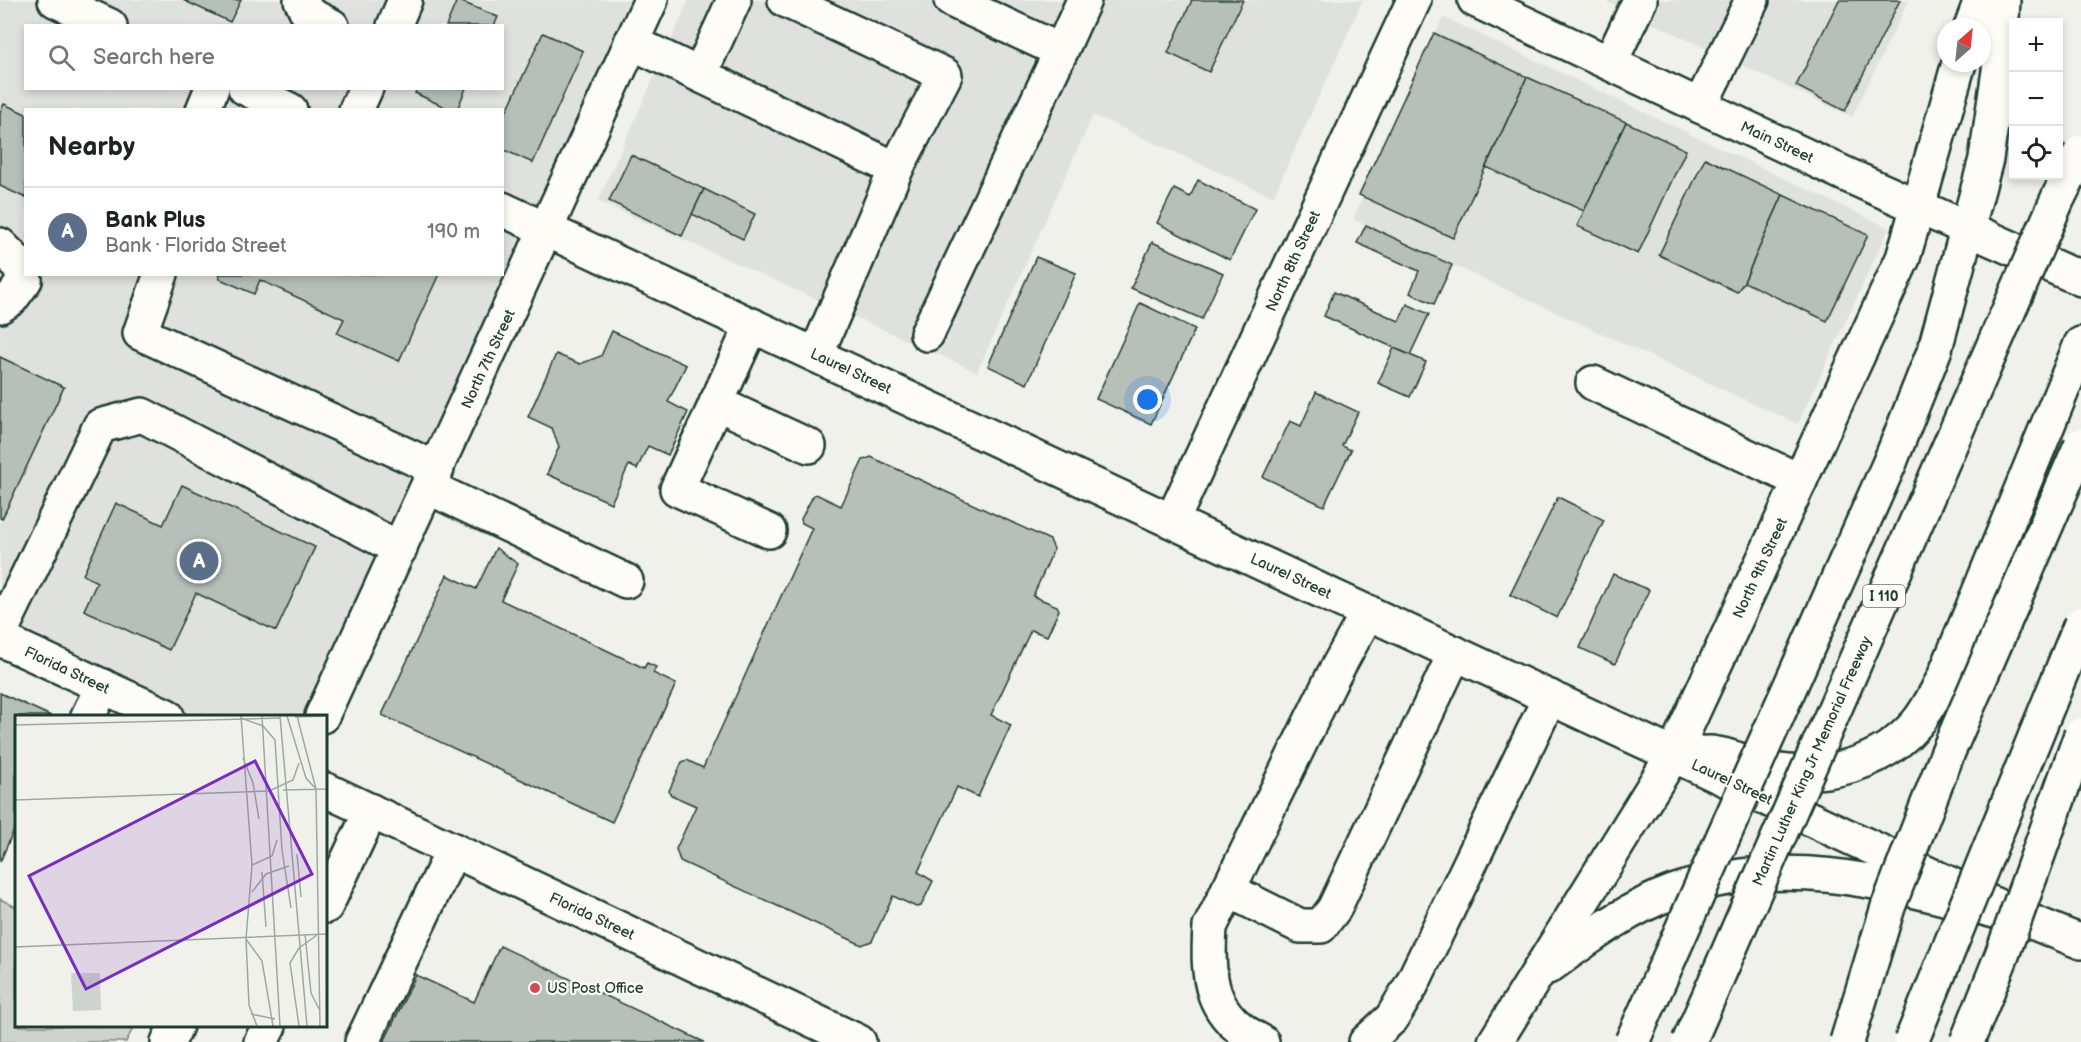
<!DOCTYPE html>
<meta charset="utf-8">
<style>
body{margin:0;font-family:"Balsamiq Sans",sans-serif;background:#f2f2f2;color:#202124}
.controls{position:absolute;right:18px;top:18px;display:grid;overflow:hidden;border-radius:0px;box-shadow:0 3px 9px #0003}
.controls button{width:54px;height:54px;display:grid;place-items:center;padding:0;border:0;border-bottom:2px solid #e0e0e0;background:#fff;color:#202124;font:30px sans-serif}
.compass{position:absolute;left:1937px;top:18px;width:54px;height:54px;border-radius:50%;background:#fff;box-shadow:0 3px 9px #0003;rotate:27deg}
.you{position:absolute;left:1148px;top:400px;width:21px;height:21px;margin:-15px;border:4px solid #fff;border-radius:50%;background:#1a73e8;box-shadow:0 0 0 9px #1a73e833}
.badge{display:grid;place-items:center;width:39px;height:39px;border-radius:50%;background:#db2777;color:#fff;font-size:20px;font-weight:700}
.pin{position:absolute;translate:-50% -50%;border:3px solid #fff;box-shadow:0 2px 6px #0006}
.list{margin:0;padding:0;list-style:none}
h2{display:flex;justify-content:space-between;align-items:center;height:78px;margin:0;padding:0 24px;font-size:26px}
h2 small{font-size:20px;font-weight:400;color:#757577}
.list li{display:grid;grid-template-columns:39px 1fr auto;gap:18px;align-items:center;box-sizing:border-box;height:90px;padding:0 24px;border-top:2px solid #e0e0e0}
.list b{display:block;font-size:22px;white-space:nowrap}
.list p{margin:0;font-size:20px;white-space:nowrap;color:#757577}
.list em{font-size:20px;font-style:normal;color:#757577}
.icon{flex:none;width:33px;height:33px;fill:none;stroke:currentColor;stroke-width:2;stroke-linecap:round;stroke-linejoin:round}
.map{position:relative;flex:none;width:2081px;height:1042px;overflow:hidden}
.search{position:absolute;background:#fff;box-shadow:0 3px 9px #0003;left:24px;top:24px;width:480px;height:66px;display:flex;align-items:center;gap:15px;box-sizing:border-box;padding:0 21px;border-radius:0px;color:#757577;font-size:22px}
.panel{position:absolute;background:#fff;box-shadow:0 3px 9px #0003;left:24px;top:108px;width:480px;height:168px;border-radius:0px}
.map>svg:first-child{display:block}
.built{fill:#dfe2dc;fill-rule:evenodd}
.green{fill:#cdd3cd;stroke:#768880;stroke-width:1.5}
.building{fill:#b6bfb8;stroke:#1f3d34;stroke-width:1.5}
.lines{fill:none;stroke-linecap:round;stroke-linejoin:round}
.minor-casing{stroke:#1f3d34;stroke-width:38}
.major-casing{stroke:#1f3d34;stroke-width:38}
.highway-casing{stroke:#1f3d34;stroke-width:38}
.minor{stroke:#fdfcf7;stroke-width:33}
.major{stroke:#fdfcf7;stroke-width:33}
.highway{stroke:#fdfcf7;stroke-width:33}
.highway-bridge-casing{stroke:#1f3d34;stroke-width:38;stroke-linecap:butt}
.highway-bridge{stroke:#fdfcf7;stroke-width:33}
.poi-dot{fill:#d1495b;stroke:#fdfcf7;stroke-width:2}
.labels{text-anchor:middle;stroke-width:4.5;stroke-linejoin:round;paint-order:stroke}
.shield{fill:#fdfcf7;stroke:#62766e;stroke-width:1.5}
.shield-label{font-size:14px;font-weight:bold;fill:#1f3d34}
.street-label{font-size:15px;fill:#1f3d34;stroke:#fdfcf7}
.poi-label{font-size:15px;fill:#1f3d34;stroke:#fdfcf7;text-anchor:start}
.inset-road{fill:none;stroke:#9ca9a2;stroke-width:1.5}
.view{fill:#7b2cbf;fill-opacity:0.15;stroke:#7b2cbf;stroke-width:3}
.inset-edge{fill:none;stroke:#1f3d34;stroke-width:3}
</style>
<div class="map">
<svg width="2081" height="1042" viewBox="0 0 2081 1042">
<rect width="100%" height="100%" fill="#f0f1eb"/>
<filter id="ink" filterUnits="userSpaceOnUse"><feTurbulence type="fractalNoise" baseFrequency=".0167" numOctaves="2"/><feDisplacementMap in="SourceGraphic" scale="12" xChannelSelector="R" yChannelSelector="G"/><feConvolveMatrix kernelMatrix="1 2 1 2 8 2 1 2 1" color-interpolation-filters="sRGB"/></filter>
<g filter="url(#ink)">
<g class="built">
<path d="M0,0H650L322,716H167L0,639ZM26,26H502V88H26ZM26,110H502V274H26Z"/>
<polygon points="689,0 1363,0 1273,197 1093,115 977,372 598,201"/>
<polygon points="1603,0 1909,0 1852,117"/>
<polygon points="1443,17 1889,228 1798,424 1353,219"/>
</g>
<polygon class="green" points="0,899 16,907 16,1026 134,1026 126,1042 0,1042"/>
<g class="building">
<polygon points="183,0 241,0 230,22"/>
<polygon points="457,0 498,17 494,26 446,26"/>
<polygon points="1192,0 1243,0 1209,72 1168,53"/>
<polygon points="1839,0 1900,0 1845,111 1796,86"/>
<polygon points="543,33 583,51 533,163 502,149 502,121"/>
<polygon points="1434,33 1527,77 1453,238 1359,195"/>
<polygon points="1527,77 1626,122 1584,211 1486,167"/>
<polygon points="417,88 466,88 457,110 451,110 415,93"/>
<polygon points="4,104 26,114 26,198 0,186 0,112"/>
<polygon points="1626,122 1686,150 1638,254 1577,226"/>
<polygon points="631,155 704,189 682,236 609,201"/>
<polygon points="1705,158 1783,195 1744,282 1737,292 1659,255"/>
<polygon points="1198,180 1255,209 1230,260 1157,223 1174,189 1190,197"/>
<polygon points="704,189 755,214 743,239 692,214"/>
<polygon points="1783,195 1868,235 1827,321 1744,282"/>
<polygon points="1366,225 1452,265 1434,304 1410,293 1419,271 1357,243"/>
<polygon points="1152,242 1223,273 1202,319 1131,288"/>
<polygon points="1036,257 1076,273 1027,384 988,366"/>
<polygon points="219,274 439,274 399,361 337,333 344,319 260,280 254,294 220,279"/>
<polygon points="1334,292 1399,321 1407,304 1429,314 1410,355 1324,316"/>
<polygon points="1140,303 1195,329 1151,424 1096,399"/>
<polygon points="612,331 686,365 668,402 688,412 668,455 648,446 637,469 629,465 611,503 547,474 559,447 552,428 528,417 556,354 580,364 601,356"/>
<polygon points="1394,348 1426,362 1410,397 1378,383"/>
<polygon points="0,357 64,387 2,519 0,518"/>
<polygon points="1316,392 1358,412 1342,446 1351,450 1324,506 1263,477 1290,421 1301,426"/>
<polygon points="871,457 1050,540 1054,549 1033,596 1057,606 1059,610 1047,636 1031,630 991,715 1011,725 978,797 957,787 918,872 933,881 921,906 916,907 893,896 872,941 862,945 680,861 676,849 696,806 671,795 669,791 682,762 687,760 703,768 812,528 802,523 801,519 813,496 816,494 841,506 863,460"/>
<polygon points="182,485 315,547 276,631 196,593 169,650 84,610 97,582 83,575 116,503 163,525"/>
<polygon points="1558,497 1604,520 1557,618 1510,595"/>
<polygon points="496,548 518,564 501,600 644,668 647,663 656,667 653,673 676,684 612,822 382,715 447,575 476,589"/>
<polygon points="1613,574 1649,590 1615,664 1580,648"/>
<polygon points="0,693 51,716 16,716 16,825 0,862"/>
<polygon points="500,946 704,1042 384,1042 416,975 474,1002"/>
</g>
<g class="lines">
<defs>
<g id="minor">
<polyline points="55,0 110,26"/>
<polyline points="301,0 308,14 332,26"/>
<polyline points="785,0 945,75 896,169"/>
<polyline points="951,0 1061,51 1084,0"/>
<polyline points="1475,0 1847,175 2081,279"/>
<polyline points="394,26 405,0"/>
<polyline points="631,42 896,169 816,355"/>
<polyline points="1610,63 1640,0"/>
<polyline points="700,74 734,0"/>
<polyline points="245,88 290,110"/>
<polyline points="1700,106 1752,0"/>
<polyline points="203,110 212,88"/>
<polyline points="356,110 366,88"/>
<polyline points="502,209 2025,919 2081,942"/>
<polyline points="0,245 16,261 25,280 11,299 0,306"/>
<polyline points="161,274 140,333 437,469"/>
<polyline points="752,325 677,489 769,531"/>
<polyline points="927,334 1061,51"/>
<polyline points="1593,383 1800,481"/>
<polyline points="716,403 809,446"/>
<polyline points="428,487 626,581"/>
<polyline points="1172,521 1414,0"/>
<polyline points="0,633 100,426 142,415 400,549"/>
<polyline points="88,716 103,686"/>
<polyline points="322,716 651,0"/>
<polyline points="1228,890 1300,926 1321,926 1334,909 1455,653"/>
<polyline points="326,906 371,811"/>
<polyline points="168,1042 176,1026"/>
<polyline points="261,1042 269,1026"/>
<polyline points="362,1042 453,850"/>
<path d="M1262,1042C1209,1016 1207,979 1210,927L1333,676L1368,612"/>
<polyline points="1366,1042 1392,1018 1411,986 1550,697"/>
</g>
<g id="major">
<polyline points="1971,27 1981,0"/>
<polyline points="0,639 167,716"/>
<polyline points="326,790 859,1042"/>
<path d="M1548,967C1586,940 1628,908 1673,892C1795,849 1906,889 2025,919"/>
<polyline points="1495,1042 1673,755 1903,258 1959,63"/>
</g>
<g id="highway">
<polyline points="2072,274 2081,276"/>
<polyline points="1890,462 1935,349 1986,159 1999,71 2003,0"/>
<path d="M1673,755C1685,755 1698,753 1710,753C1730,754 1751,766 1772,770C1825,779 1881,765 1917,723C1928,710 1935,694 1943,680L2081,344"/>
</g>
</defs>
<use href="#minor" class="minor-casing"/>
<use href="#major" class="major-casing"/>
<use href="#highway" class="highway-casing"/>
<use href="#minor" class="minor"/>
<use href="#major" class="major"/>
<use href="#highway" class="highway"/>
<defs>
<g id="highway-bridge">
<polyline points="1632,1042 1890,462"/>
<polyline points="1689,1042 2058,198 2081,152"/>
<polyline points="1847,1042 1888,907 1948,752 2081,445"/>
<polyline points="1911,1042 2081,624"/>
<polyline points="1967,1042 2002,955 2081,735"/>
</g>
</defs>
<use href="#highway-bridge" class="highway-bridge-casing"/>
<use href="#highway-bridge" class="highway-bridge"/>
</g>
</g>
<circle class="poi-dot" cx="535" cy="988" r="6"/>
<g class="labels">
<rect class="shield" x="1863" y="585" width="42" height="22" rx="4.5"/>
<g class="shield-label">
<text x="1884" y="601">I 110</text>
</g>
<g class="street-label">
<text transform="translate(1777 142) rotate(25)" y="5">Main Street</text>
<text transform="translate(1293 261) rotate(-65)" y="5">North 8th Street</text>
<text transform="translate(488 359) rotate(-65)" y="5">North 7th Street</text>
<text transform="translate(851 371) rotate(25)" y="5">Laurel Street</text>
<text transform="translate(1760 568) rotate(-65)" y="5">North 9th Street</text>
<text transform="translate(1291 576) rotate(25)" y="5">Laurel Street</text>
<text transform="translate(67 670) rotate(25)" y="5">Florida Street</text>
<text transform="translate(1812 761) rotate(-66)" y="5">Martin Luther King Jr Memorial Freeway</text>
<text transform="translate(1732 782) rotate(25)" y="5">Laurel Street</text>
<text transform="translate(592 916) rotate(25)" y="5">Florida Street</text>
</g>
<g class="poi-label">
<text x="547" y="993">US Post Office</text>
</g>
</g>
<g transform="translate(15 715)">
<rect width="312" height="312" fill="#f0f1eb"/>
<path d="M56,258H85L86,295L58,296Z" fill="#cdd3cd"/>
<path class="inset-road" d="M226,1L237,150L231,224L234,290L242,311M247,1L265,311M265,1L292,311M272,1L291,63L301,74M282,1L301,74L305,311M280,2L312,1M226,3L248,11L260,25L267,135L276,193M0,10L266,3M228,43L238,68L244,104M268,75L312,74M254,76L278,65L284,48M0,85L254,76M282,139L286,182M237,150L257,141L262,125M247,157L251,212M237,177L251,159L274,151M290,219L296,278L304,294M231,224L247,246L258,311M0,232L312,219M236,299L260,304M284,311L275,248L284,233L302,220"/>
<path class="view" d="M240,46L297,159L71,274L14,161Z"/>
<rect width="312" height="312" class="inset-edge"/>
</g>
</svg>
<div class="controls">
<button>+</button>
<button>−</button>
<button><svg class="icon" aria-label="locate" viewBox="0 0 24 24"><circle cx="12" cy="12" r="6"/><path d="M12 2v4M12 18v4M2 12h4M18 12h4"/></svg></button>
</div>
<svg class="compass" viewBox="-18 -18 36 36"><path d="M0-13l5 13h-10z" fill="#e53935"/><path d="M0 13l5-13h-10z" fill="#757577"/></svg>
<div class="you"></div>
<div class="pin badge" style="left:199px;top:561px;background:#5c6f8a">A</div>
<div class="search"><svg class="icon" aria-label="search" viewBox="0 0 24 24"><circle cx="10" cy="10" r="6"/><path d="M15 15l6 6"/></svg>Search here</div>
<section class="panel">
<h2>Nearby<small></small></h2>
<ul class="list">
<li><span class="badge" style="background:#5c6f8a">A</span><div><b>Bank Plus</b><p>Bank · Florida Street</p></div><em>190 m</em></li>
</ul>
</section>
</div>
